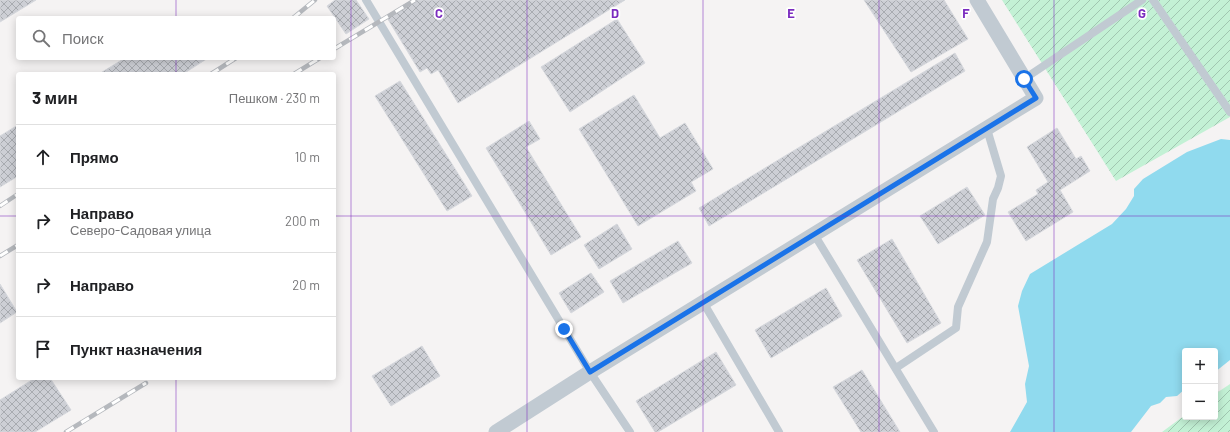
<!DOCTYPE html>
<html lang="ru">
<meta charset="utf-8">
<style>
body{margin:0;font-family:Barlow,sans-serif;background:#f2f2f2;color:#202124}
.controls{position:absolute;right:12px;bottom:12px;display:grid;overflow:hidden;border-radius:4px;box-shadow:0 2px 10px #0003}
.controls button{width:36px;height:36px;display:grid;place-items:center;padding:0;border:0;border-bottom:1px solid #e0e0e0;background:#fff;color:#202124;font:20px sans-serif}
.stop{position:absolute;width:12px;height:12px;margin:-9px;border:3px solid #1a73e8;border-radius:50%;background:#fff}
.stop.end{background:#1a73e8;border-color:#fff;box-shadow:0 1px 4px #0008}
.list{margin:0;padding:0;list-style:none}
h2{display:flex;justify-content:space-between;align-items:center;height:52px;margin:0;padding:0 16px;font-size:17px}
h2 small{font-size:13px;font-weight:400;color:#757577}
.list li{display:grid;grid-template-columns:26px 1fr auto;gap:12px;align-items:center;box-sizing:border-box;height:64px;padding:0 16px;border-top:1px solid #e0e0e0}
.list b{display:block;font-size:15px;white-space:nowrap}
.list p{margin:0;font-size:13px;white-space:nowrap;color:#757577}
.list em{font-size:13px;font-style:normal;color:#757577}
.icon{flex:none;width:22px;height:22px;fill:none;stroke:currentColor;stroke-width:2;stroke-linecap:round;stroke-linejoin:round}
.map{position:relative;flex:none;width:1230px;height:432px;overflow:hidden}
.search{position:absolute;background:#fff;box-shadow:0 2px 10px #0003;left:16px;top:16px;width:320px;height:44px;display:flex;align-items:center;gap:10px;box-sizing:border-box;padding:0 14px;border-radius:4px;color:#757577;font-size:15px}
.panel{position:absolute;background:#fff;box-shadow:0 2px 10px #0003;left:16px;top:72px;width:320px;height:308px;border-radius:4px}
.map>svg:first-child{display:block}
.garden{fill:url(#garden-furrows)}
.water{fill:#90daee}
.building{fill:url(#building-cross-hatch);stroke:#d7d9de}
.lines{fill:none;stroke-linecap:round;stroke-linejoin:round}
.lane{stroke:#c1cad2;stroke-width:8}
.street{stroke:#c1cad2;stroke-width:15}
.rail-casing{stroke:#b5b8bd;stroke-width:4.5}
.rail{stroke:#fff;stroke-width:3;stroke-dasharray:9;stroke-linecap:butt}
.route{stroke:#1a73e8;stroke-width:5}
.grid{fill:none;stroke:#7b2cbf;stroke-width:1;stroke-opacity:0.55}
.grid-label{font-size:13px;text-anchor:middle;font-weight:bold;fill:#7b2cbf;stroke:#fff;stroke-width:3.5;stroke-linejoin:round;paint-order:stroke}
</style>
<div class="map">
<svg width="1230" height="432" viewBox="0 0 1230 432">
<defs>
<pattern id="garden-furrows" width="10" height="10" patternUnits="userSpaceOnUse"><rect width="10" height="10" fill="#c3f1d5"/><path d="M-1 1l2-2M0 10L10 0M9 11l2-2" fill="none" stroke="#a0c6b0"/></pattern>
<pattern id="building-cross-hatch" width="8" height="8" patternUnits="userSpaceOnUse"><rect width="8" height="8" fill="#cdcfd5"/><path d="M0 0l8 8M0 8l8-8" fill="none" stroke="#a8abb0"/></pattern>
</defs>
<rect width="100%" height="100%" fill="#f5f3f3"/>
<g class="garden">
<polygon points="1002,0 1230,0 1230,117 1116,181"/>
<polygon points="1230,384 1230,432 1162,432 1185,415 1185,417 1215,417 1215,394"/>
</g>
<polygon class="water" points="1221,139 1230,140 1230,360 1215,372 1215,351 1185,351 1185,389 1177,396 1166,397 1160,403 1151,406 1131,432 1010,432 1027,402 1025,384 1029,366 1018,306 1022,291 1030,274 1112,224 1126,209 1134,196 1134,189 1143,179 1187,152"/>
<g class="building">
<polygon points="0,0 36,0 0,22"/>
<polygon points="335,0 356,0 369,19 346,34 327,6"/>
<polygon points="412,0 625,0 458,103 438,70 431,74 427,68 420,72 386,16"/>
<polygon points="864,0 944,0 968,39 911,72"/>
<polygon points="617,19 645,63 570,112 541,67"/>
<polygon points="955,53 965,71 709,226 699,208"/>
<polygon points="125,58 208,58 183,74 99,74"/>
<polygon points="400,81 472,196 447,211 375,96"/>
<polygon points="634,95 660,138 685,123 713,169 691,182 696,191 638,226 579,129"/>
<polygon points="529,121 540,139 526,147 581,237 551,255 486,148"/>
<polygon points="18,125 18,176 0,187 0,136"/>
<polygon points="1057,128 1076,159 1081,156 1090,171 1060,190 1073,212 1026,241 1008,212 1038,194 1036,190 1048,182 1027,147"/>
<polygon points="967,187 985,215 938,244 920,216"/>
<polygon points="617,224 632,249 599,269 584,245"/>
<polygon points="892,239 941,323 907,343 857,260"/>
<polygon points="678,241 692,263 623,303 610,281"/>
<polygon points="591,273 604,292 571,313 559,293"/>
<polygon points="0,284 17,312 0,323"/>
<polygon points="826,288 842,316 771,358 755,330"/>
<polygon points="422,346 440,376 391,406 372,376"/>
<polygon points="716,352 736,385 658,432 655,432 636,401"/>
<polygon points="862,370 900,432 861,432 833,387"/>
<polygon points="35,378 50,378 71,410 35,432 0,432 0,400"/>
</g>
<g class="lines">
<g class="lane">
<polyline points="366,0 590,372 630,432"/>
<polyline points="1153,0 1230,112"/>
<polyline points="1024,79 1142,0"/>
<polyline points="814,234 934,432"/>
<polyline points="703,302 779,432"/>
<polyline points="896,368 956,328 958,307 987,242 993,199 998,188 1001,176 987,129"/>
</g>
<polyline class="street" points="496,432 590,372 1036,98 977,0"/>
<defs>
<g id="rail">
<polyline points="293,18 315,0"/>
<polyline points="334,49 415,0"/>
<polyline points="211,74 236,58"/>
<polyline points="294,74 320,58"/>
<polyline points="0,206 18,194"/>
<polyline points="0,256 18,245"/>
<polyline points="66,432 146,383"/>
</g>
</defs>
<use href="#rail" class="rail-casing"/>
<use href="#rail" class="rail"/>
</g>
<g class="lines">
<polyline class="route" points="564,329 590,372 1036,98 1024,79"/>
</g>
<path class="grid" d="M176,0V18M351,0V432M527,0V432M703,0V432M879,0V432M1054,0V432M176,58V74M0,216H18M334,216H1230M176,378V432"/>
<g class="grid-label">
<text x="439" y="18">C</text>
<text x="615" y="18">D</text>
<text x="791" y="18">E</text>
<text x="966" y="18">F</text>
<text x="1142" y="18">G</text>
</g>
</svg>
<div class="controls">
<button>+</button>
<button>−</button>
</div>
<div class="stop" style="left:1024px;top:79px"></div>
<div class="stop end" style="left:564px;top:329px"></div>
<div class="search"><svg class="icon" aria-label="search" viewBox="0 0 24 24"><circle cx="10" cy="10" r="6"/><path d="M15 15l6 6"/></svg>Поиск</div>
<section class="panel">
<h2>3 мин<small>Пешком · 230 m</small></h2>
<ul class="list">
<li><svg class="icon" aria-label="ahead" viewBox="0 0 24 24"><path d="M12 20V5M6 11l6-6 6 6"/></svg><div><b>Прямо</b></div><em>10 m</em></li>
<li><svg class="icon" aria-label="right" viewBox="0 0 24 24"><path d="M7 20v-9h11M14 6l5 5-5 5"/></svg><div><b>Направо</b><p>Северо-Садовая улица</p></div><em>200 m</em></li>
<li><svg class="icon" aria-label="right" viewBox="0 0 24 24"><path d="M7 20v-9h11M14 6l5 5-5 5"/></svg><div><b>Направо</b></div><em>20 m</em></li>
<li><svg class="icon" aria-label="arrive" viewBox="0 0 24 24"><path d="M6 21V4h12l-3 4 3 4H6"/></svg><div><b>Пункт назначения</b></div></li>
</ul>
</section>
</div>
